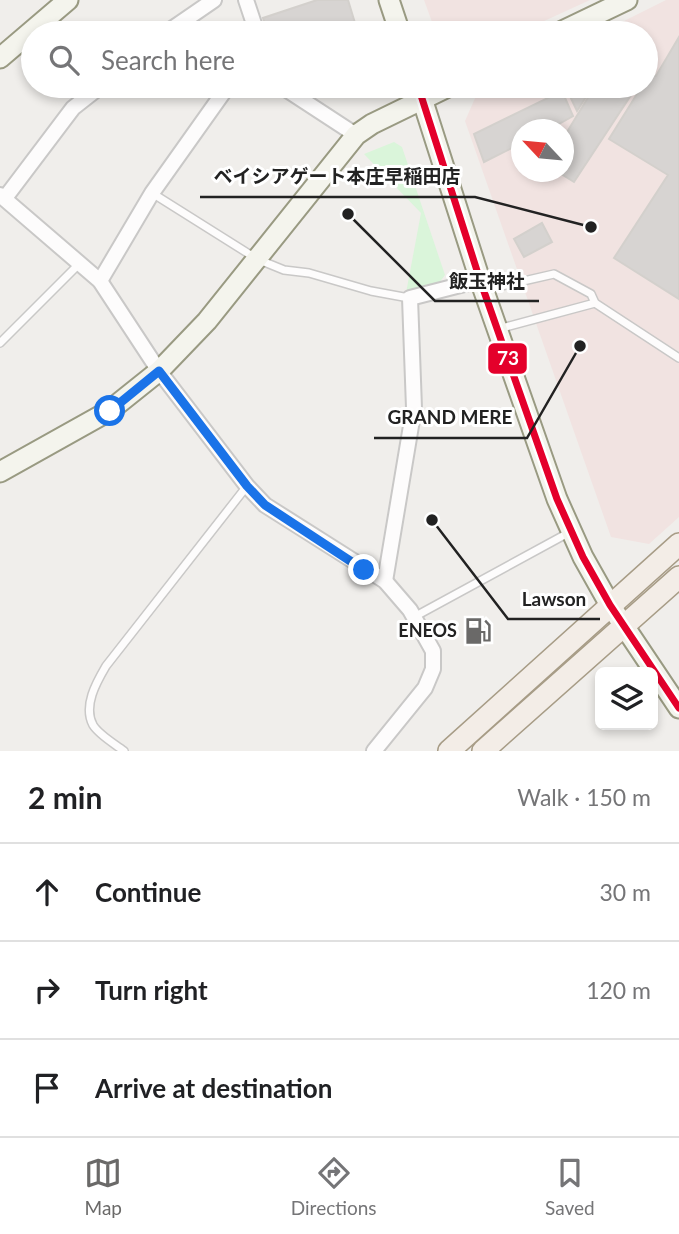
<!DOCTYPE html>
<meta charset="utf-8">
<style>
body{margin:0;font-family:Lato,"Noto Sans JP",sans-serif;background:#f6f6f6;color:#202124}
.controls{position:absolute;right:21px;bottom:21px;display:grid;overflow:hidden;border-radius:10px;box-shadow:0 4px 10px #0003}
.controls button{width:63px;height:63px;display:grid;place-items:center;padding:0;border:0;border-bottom:2px solid #e0e0e0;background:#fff;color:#202124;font:35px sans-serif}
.compass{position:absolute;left:511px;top:119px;width:63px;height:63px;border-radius:50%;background:#fff;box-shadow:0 4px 10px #0003;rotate:296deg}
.stop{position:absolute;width:21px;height:21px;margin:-16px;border:5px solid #1a73e8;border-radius:50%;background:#fff}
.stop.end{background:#1a73e8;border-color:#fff;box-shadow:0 2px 7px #0008}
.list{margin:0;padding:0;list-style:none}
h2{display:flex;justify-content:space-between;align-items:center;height:91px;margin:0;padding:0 28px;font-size:30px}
h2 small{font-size:23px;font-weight:400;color:#757577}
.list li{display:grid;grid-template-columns:46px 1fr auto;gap:21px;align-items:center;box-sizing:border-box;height:98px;padding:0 28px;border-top:2px solid #e0e0e0}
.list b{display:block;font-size:26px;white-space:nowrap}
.list em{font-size:23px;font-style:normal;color:#757577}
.icon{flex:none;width:38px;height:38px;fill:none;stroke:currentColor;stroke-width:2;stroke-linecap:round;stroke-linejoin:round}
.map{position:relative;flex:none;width:679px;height:751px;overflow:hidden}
.search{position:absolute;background:#fff;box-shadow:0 4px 10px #0003;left:21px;right:21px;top:21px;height:77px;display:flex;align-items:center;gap:18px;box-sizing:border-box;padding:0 24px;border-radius:38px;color:#757577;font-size:26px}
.sheet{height:385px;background:#fff}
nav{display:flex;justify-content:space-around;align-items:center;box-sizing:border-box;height:98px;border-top:2px solid #e0e0e0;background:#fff;font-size:19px;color:#757577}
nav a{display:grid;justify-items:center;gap:4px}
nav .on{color:#6a6968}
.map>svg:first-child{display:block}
.commercial{fill:#f1e3e1;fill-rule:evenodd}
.park{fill:#daf5da}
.building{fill:#d7d4d2;stroke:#d3d0cc;stroke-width:2}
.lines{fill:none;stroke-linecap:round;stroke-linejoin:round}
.lane-casing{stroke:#c9c8c7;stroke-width:10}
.street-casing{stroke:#c9c8c7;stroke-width:18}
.secondary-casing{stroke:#999a82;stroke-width:23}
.primary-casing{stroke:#a79c86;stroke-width:24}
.lane{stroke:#fdfcfc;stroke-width:7}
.street{stroke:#fdfcfc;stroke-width:14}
.secondary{stroke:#f4f4ed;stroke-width:19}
.primary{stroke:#f3ede7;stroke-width:21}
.bus-1-casing{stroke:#fff;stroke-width:12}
.bus-1{stroke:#e4002b;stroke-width:7}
.route{stroke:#1a73e8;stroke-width:9}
.labels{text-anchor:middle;stroke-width:6;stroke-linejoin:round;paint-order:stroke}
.poi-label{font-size:18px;font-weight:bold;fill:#222;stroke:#fff;text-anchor:end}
.leader{fill:none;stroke:#222;stroke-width:2.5}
.callout-dot{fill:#222;stroke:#fff;stroke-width:2.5}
.callout-label{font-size:19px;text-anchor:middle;font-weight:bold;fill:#222;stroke:#fff;stroke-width:6;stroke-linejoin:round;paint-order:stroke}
.line-badge{stroke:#fff;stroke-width:2.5}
.badge-label{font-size:19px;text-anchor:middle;font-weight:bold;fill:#fff}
</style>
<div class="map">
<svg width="679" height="751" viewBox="0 0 679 751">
<rect width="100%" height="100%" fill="#f0eeeb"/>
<g class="commercial">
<polygon points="424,0 590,0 518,33 436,33"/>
<path d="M666,0H679V517L649,544L611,537L465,121L476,96L496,86H646V33H600ZM522,130H564V172H522Z"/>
</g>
<polygon class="park" points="394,142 402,147 445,275 439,283 406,293 421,213 364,154"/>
<g class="building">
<polygon points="317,0 348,0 358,33 268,33 263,18"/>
<polygon points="679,37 679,299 614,258 668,175 609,139 642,86 646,86 646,80 650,73 656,76"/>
<polygon points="576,86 593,86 577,111 567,90"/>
<polygon points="595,86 637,86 574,182 558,172 564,172 564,137"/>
<polygon points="562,91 573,116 548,130 522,130 522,143 484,162 474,134"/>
<polygon points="542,223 552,242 524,257 514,239"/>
</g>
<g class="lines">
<defs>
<g id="lane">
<polyline points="152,193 257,259 284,270 309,273 371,291 409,298"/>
<polyline points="484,290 554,274 591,294 595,303 679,358"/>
<polyline points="498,329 595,303"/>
<polyline points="0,343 79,264"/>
<polyline points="414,617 570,532"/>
<path d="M124,751C115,744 99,735 93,725C83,706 96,683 106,666L247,486"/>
</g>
<g id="street">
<polyline points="246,0 257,33"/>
<polyline points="166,33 214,0"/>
<polyline points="281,86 356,135"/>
<polyline points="0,195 100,281 159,371 247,486 265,505 385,581 410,610 433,651 433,669 425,688 374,751"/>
<polyline points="5,198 73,108 101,86"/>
<polyline points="100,281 152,193 228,86"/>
<polyline points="385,581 414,408 410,298 480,280"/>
</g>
<g id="secondary">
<polyline points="389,0 400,33"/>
<polyline points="558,33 627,0"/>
<polyline points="0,58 68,0"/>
<polyline points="418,86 480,280 557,499 583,557 610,605 679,708"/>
<polyline points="0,472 109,411 159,371 207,321 356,135 372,124 450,86"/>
</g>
<g id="primary">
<polyline points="449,751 679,544"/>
<polyline points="483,751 679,577"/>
</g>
</defs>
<use href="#lane" class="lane-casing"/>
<use href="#street" class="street-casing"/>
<use href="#secondary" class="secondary-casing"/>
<use href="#primary" class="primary-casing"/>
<use href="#lane" class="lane"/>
<use href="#street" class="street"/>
<use href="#secondary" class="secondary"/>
<use href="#primary" class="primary"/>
<defs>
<polyline id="bus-1" points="418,86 480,280 557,499 583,557 610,605 679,708"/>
</defs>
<use href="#bus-1" class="bus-1-casing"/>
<use href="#bus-1" class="bus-1"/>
</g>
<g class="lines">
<polyline class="route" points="110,411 159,371 247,486 265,505 364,570"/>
</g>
<defs>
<symbol id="fuel-bare" viewBox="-9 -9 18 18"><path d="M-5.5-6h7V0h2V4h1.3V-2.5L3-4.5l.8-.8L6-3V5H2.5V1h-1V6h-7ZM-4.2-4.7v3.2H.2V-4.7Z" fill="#6a6968" stroke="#fff" stroke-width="2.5" paint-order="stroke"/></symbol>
</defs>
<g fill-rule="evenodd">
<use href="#fuel-bare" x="459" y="612" width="38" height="38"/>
</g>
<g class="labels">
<g class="poi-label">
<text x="457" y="637">ENEOS</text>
</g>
</g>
<path class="leader" d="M591 227L475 197H200M348 214L435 301H539M580 346L527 438H374M432 520L508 619H600"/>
<g class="callout-dot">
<circle cx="591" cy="227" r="7"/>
<circle cx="348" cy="214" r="7"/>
<circle cx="580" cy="346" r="7"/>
<circle cx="432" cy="520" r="7"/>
</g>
<g class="callout-label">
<text x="337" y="183">ベイシアゲート本庄早稲田店</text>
<text x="487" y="288">飯玉神社</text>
<text x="450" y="424">GRAND MERE</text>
<text x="554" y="606">Lawson</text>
</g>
<rect class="line-badge" x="487" y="342" width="41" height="33" rx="7" fill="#e4002b"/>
<g class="badge-label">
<text x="508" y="365">73</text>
</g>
</svg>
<div class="controls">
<button><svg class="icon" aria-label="layers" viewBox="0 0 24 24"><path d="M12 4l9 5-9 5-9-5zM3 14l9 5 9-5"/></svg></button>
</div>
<svg class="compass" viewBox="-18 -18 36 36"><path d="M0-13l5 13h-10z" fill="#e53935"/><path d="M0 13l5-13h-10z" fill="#757577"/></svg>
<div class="stop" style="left:110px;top:411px"></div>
<div class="stop end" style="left:364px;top:570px"></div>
<div class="search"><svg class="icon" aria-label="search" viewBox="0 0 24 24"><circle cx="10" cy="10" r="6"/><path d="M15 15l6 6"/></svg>Search here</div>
</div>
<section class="sheet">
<h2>2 min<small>Walk · 150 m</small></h2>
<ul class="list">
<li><svg class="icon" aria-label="ahead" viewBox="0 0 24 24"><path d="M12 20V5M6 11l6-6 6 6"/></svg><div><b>Continue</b></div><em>30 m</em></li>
<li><svg class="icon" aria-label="right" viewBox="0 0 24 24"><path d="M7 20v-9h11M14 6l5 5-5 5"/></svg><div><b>Turn right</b></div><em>120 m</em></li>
<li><svg class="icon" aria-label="arrive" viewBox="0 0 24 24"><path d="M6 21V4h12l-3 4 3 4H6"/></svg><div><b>Arrive at destination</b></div></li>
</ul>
</section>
<nav>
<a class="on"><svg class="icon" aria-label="map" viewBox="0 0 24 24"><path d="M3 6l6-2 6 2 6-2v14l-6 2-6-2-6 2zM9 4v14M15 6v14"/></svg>Map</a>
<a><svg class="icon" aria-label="directions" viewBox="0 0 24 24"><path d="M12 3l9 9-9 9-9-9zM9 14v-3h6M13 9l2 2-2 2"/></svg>Directions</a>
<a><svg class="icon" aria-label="saved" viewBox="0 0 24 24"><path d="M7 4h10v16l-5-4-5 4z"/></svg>Saved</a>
</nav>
